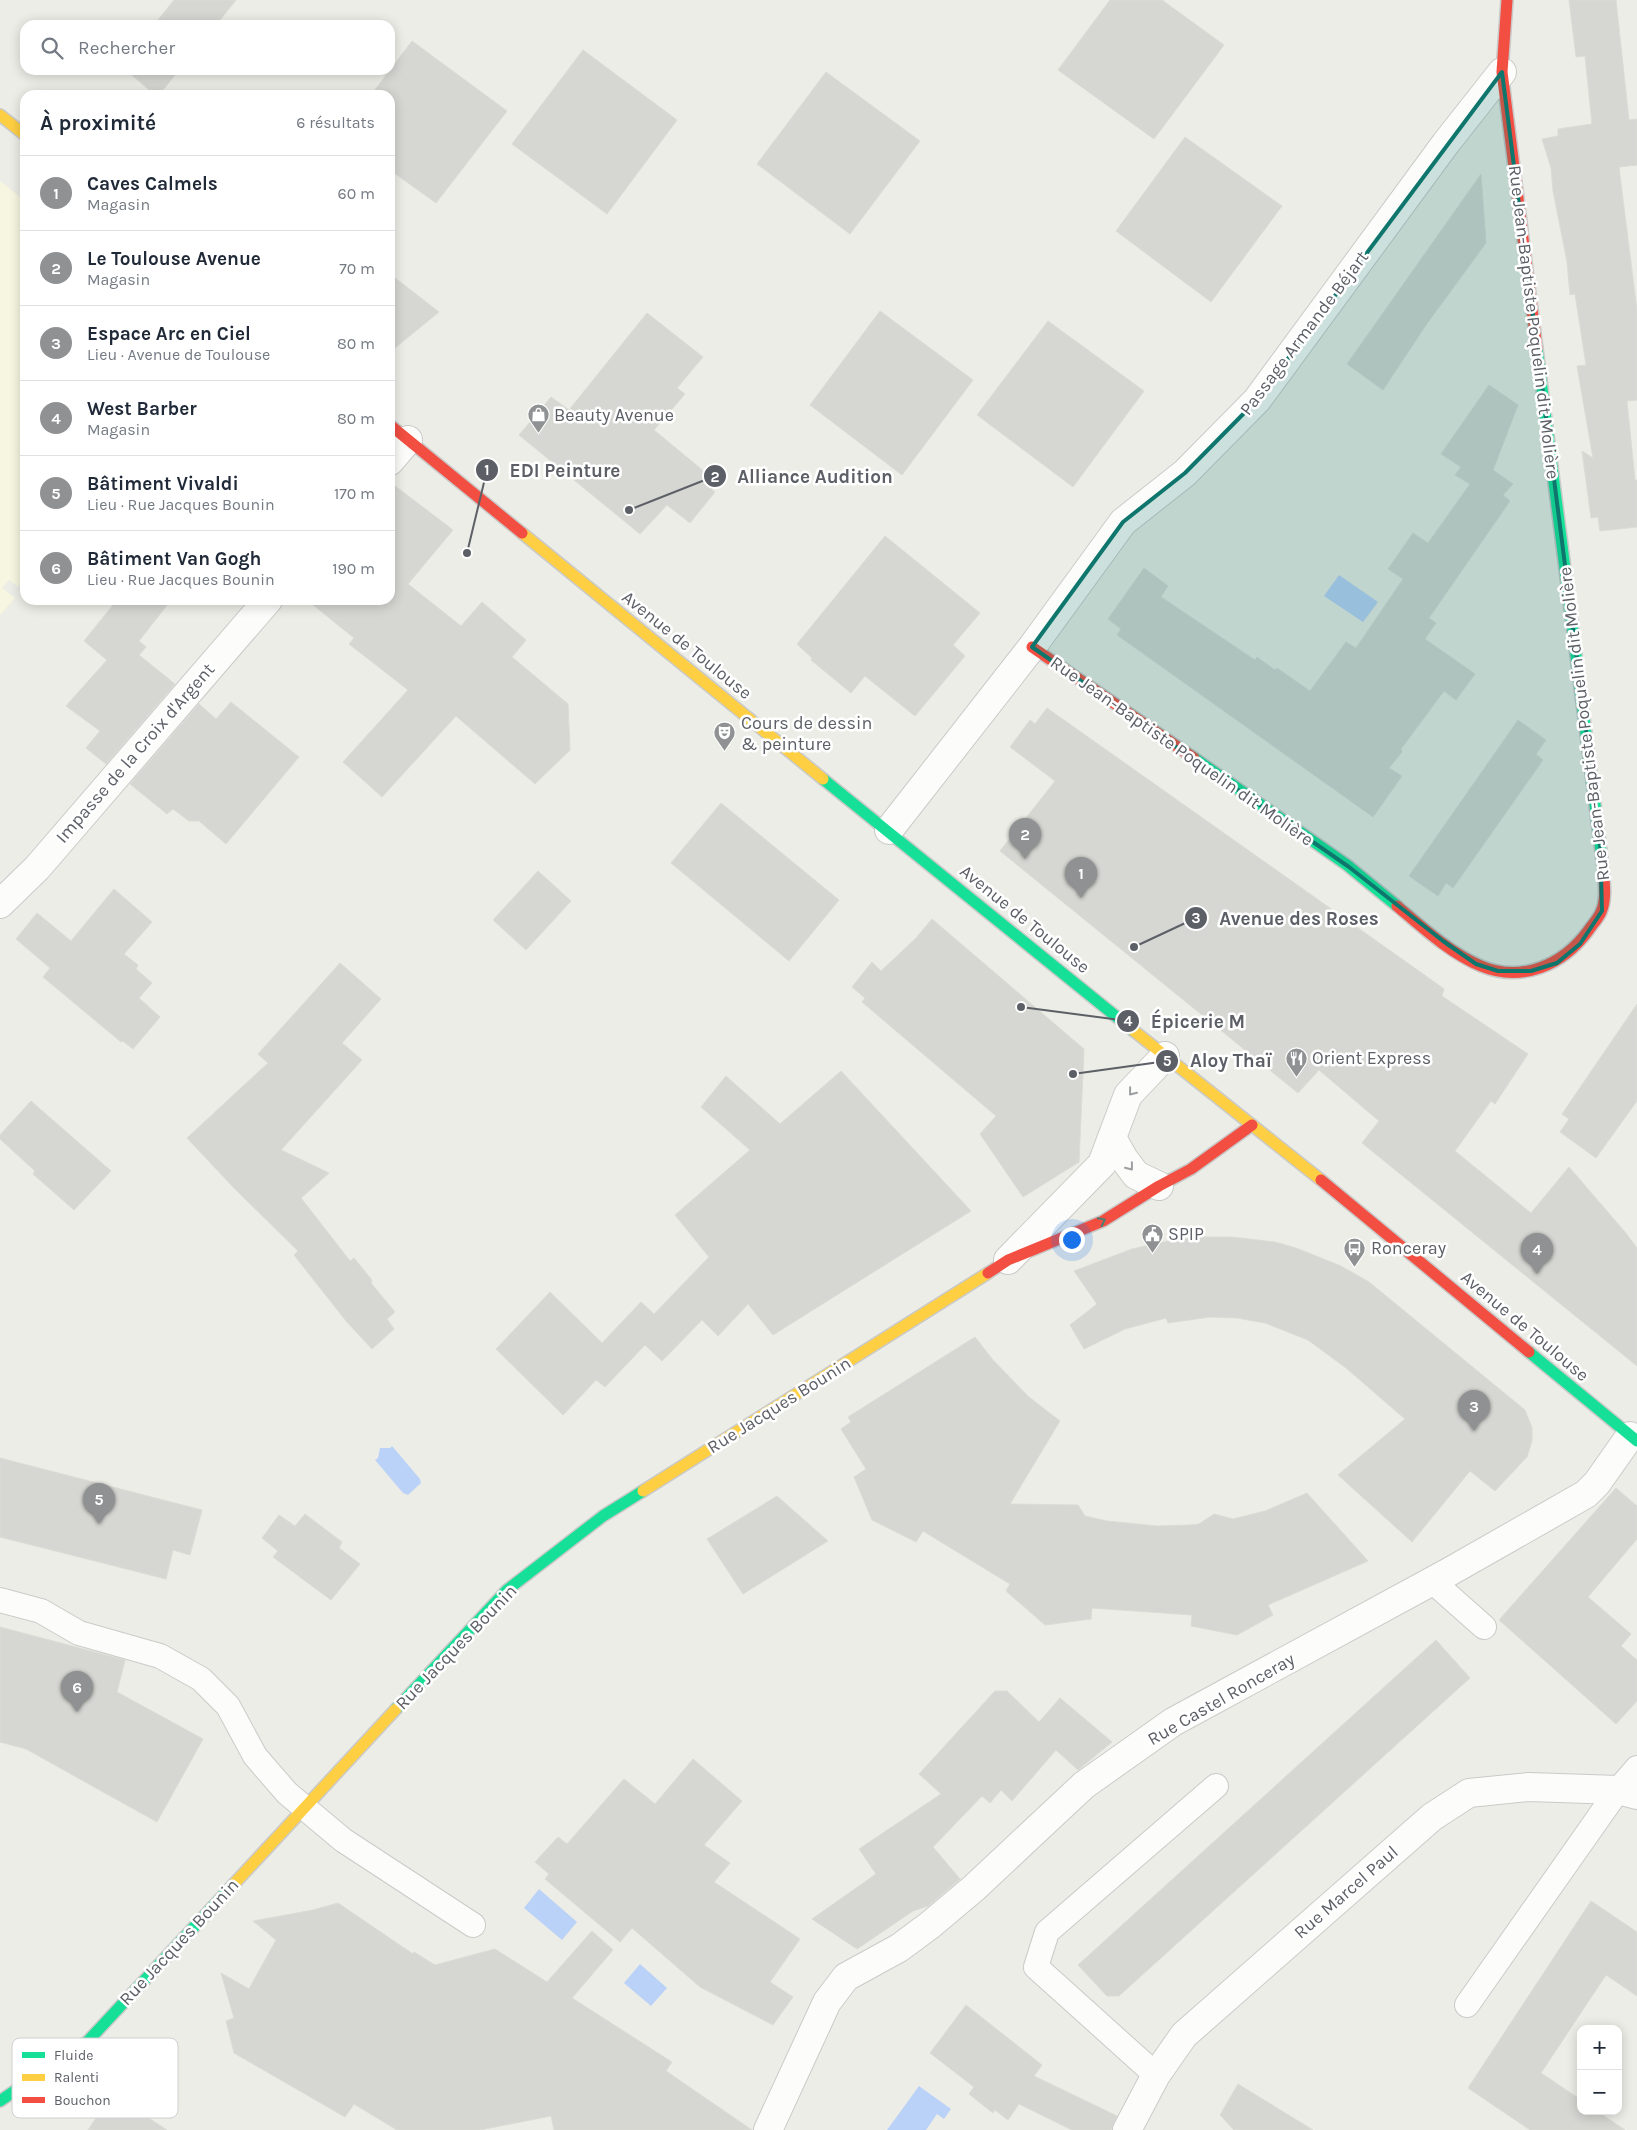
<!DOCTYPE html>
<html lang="fr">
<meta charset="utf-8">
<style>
body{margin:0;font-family:Karla,sans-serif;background:#f6f6f7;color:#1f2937}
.controls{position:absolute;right:15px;bottom:15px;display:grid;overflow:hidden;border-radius:10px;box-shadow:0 2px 12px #0003}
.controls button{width:45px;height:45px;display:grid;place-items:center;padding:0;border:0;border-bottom:1px solid #e0e1e3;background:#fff;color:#1f2937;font:25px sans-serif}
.you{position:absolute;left:1071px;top:1239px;width:18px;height:18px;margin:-12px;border:4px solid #fff;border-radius:50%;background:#1a73e8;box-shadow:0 0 0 8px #1a73e833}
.badge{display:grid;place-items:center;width:32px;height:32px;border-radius:50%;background:#8f9193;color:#fff;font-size:16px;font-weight:700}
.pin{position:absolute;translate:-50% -41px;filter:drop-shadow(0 1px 2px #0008)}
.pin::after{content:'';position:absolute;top:26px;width:18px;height:15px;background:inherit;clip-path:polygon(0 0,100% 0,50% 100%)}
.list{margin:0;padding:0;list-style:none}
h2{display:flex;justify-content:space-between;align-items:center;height:65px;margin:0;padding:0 20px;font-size:21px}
h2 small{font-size:16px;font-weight:400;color:#747a83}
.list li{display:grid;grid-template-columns:32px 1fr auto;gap:15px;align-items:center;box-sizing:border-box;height:75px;padding:0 20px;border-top:1px solid #e0e1e3}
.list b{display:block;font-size:19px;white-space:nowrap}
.list p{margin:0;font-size:16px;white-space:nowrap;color:#747a83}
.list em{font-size:16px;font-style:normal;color:#747a83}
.icon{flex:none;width:28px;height:28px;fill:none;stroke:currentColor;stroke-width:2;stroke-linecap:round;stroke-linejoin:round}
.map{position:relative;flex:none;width:1637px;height:2130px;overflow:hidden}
.search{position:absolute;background:#fff;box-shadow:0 2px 12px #0003;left:20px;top:20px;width:375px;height:55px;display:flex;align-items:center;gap:12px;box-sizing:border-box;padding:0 18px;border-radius:15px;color:#747a83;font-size:19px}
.panel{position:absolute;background:#fff;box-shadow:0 2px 12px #0003;left:20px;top:90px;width:375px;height:515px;border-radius:15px}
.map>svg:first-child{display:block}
.commercial{fill:#f7f6e0}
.water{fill:#bbd2f8}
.building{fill:#d6d6d2;stroke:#dcdcd6}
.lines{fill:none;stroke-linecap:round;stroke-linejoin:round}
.lane-casing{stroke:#cacbc9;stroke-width:26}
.street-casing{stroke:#cacbc9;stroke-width:30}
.fast-casing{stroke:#c9c9c9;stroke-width:14}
.slow-casing{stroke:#c9c9c9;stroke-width:14}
.jam-casing{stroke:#c9c9c9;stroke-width:14}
.lane{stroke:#fcfcfb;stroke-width:24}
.street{stroke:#fcfcfb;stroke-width:28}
.fast{stroke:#16e098;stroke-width:11}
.slow{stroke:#ffcf43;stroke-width:11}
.jam{stroke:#f24e42;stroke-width:11}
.oneway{stroke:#9c9ea2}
.oneway2{stroke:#4a7f72}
.marked{fill:#0f766e;fill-opacity:0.2;stroke:#0f766e;stroke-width:4;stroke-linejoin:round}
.labels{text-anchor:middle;stroke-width:5;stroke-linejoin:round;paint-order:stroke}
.street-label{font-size:18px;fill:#5c5f66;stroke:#fff}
.poi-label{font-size:18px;fill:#5c5f66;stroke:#fff;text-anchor:start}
.key{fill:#fff;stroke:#cecfd1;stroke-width:1}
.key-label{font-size:14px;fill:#5c5f66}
.leader{fill:none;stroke:#5c5f66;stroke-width:2}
.callout-dot{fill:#5c5f66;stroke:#fff;stroke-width:2}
.mark-label{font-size:15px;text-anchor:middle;font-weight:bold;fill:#fff}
.callout-label{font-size:19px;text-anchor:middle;font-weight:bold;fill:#5c5f66;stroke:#fff;stroke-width:5;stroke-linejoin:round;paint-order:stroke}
</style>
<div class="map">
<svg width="1637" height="2130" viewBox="0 0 1637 2130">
<rect width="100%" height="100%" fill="#edede7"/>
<polygon class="commercial" points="0,181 25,201 25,577 18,587 9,580 2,588 15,598 0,615"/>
<g class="water">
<polygon points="1339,575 1378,602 1363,622 1324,596"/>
<polygon points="392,1446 420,1479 421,1483 408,1495 403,1493 375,1460 378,1458 380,1448 390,1448"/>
<polygon points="539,1889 577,1922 562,1940 524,1908"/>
<polygon points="640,1964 667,1988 651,2006 624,1983"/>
<polygon points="919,2086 951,2109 944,2119 937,2114 926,2130 887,2130"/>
</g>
<g class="building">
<polygon points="174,0 236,0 216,25 154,25"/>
<polygon points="1110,0 1162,0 1224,45 1154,139 1058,70"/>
<polygon points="1569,0 1616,0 1629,120 1637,119 1637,165 1619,167 1637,310 1637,400 1627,401 1635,480 1637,480 1637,527 1600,531 1598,517 1591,518 1582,451 1593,458 1577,366 1586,365 1575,294 1570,295 1567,262 1553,191 1551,168 1542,139 1558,136 1558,129 1592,124 1585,56 1576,57"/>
<polygon points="412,41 507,111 436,203 390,170 390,95 371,95"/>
<polygon points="583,50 677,120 607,214 512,144"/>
<polygon points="126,70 179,70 159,95 155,95"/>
<polygon points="826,72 920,141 850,234 757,164"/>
<polygon points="1185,137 1282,206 1211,302 1116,231"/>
<polygon points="1481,174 1486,243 1426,325 1383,390 1347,364"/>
<polygon points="390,274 439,312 390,352"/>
<polygon points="880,311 973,380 902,475 810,405"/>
<polygon points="647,313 703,357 677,388 685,394 654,430 718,483 712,490 715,492 690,523 667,505 640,534 519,435 551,397 569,410"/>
<polygon points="1048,321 1144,391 1073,487 977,415"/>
<polygon points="1489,385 1518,405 1493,470 1513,484 1503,495 1510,501 1429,618 1436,623 1425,639 1475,674 1456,700 1444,691 1401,749 1402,752 1389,768 1402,776 1373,817 1117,635 1121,629 1108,619 1144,568 1168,586 1161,597 1255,660 1257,657 1275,670 1277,668 1310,691 1346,642 1356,648 1403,579 1388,569 1413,533 1428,543 1470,484 1455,475 1461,467 1441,454"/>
<polygon points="390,482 453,530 408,584 461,626 482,602 526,640 512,657 568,704 570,750 535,784 456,716 382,797 343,762 408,690 349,644 354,638 307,600 390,600"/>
<polygon points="885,536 980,613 953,645 965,656 915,716 865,676 851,693 811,660 812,658 797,644"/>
<polygon points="117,600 171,600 139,641 146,647 139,655 175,684 106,764 86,748 100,731 66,706 107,660 84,641"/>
<polygon points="231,702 299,757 226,844 199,821 189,821 173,809 167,814 130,784 199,704 216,719"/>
<polygon points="1047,708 1419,971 1444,989 1442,996 1528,1054 1495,1104 1491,1101 1455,1151 1531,1213 1569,1167 1625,1232 1637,1248 1637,1366 1362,1143 1379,1121 1319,1070 1298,1093 1000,851 1055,781 1010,747 1030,720 1035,724"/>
<polygon points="1518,720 1546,740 1536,754 1543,760 1453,888 1446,883 1438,896 1409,876"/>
<polygon points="721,803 839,900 789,961 671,863"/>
<polygon points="538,871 571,901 526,950 493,920"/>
<polygon points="114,889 152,922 124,954 138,965 136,969 152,983 139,998 160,1017 133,1049 123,1041 121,1042 43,977 50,968 16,939 37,913 71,941"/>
<polygon points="932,919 1084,1049 1079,1162 1023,1197 980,1134 996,1116 862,1002 865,998 852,987 872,962 881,971 916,938"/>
<polygon points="340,963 381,999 342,1043 362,1060 281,1150 329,1173 301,1198 350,1261 354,1258 372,1280 371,1283 395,1312 387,1319 394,1329 372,1349 346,1321 294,1255 298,1251 233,1187 187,1138 268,1063 258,1054"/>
<polygon points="1637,1004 1637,1101 1596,1158 1560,1132 1569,1119 1562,1114"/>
<polygon points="841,1071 971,1211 773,1335 748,1304 718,1336 702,1320 662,1361 645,1345 605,1387 596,1380 563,1415 496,1349 550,1292 602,1343 641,1302 654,1314 709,1257 675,1215 750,1150 701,1107 726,1076 780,1124"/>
<polygon points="31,1101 111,1171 74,1210 33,1174 35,1171 0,1139 0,1135"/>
<polygon points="1198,1237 1232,1237 1275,1242 1296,1248 1341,1266 1369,1282 1525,1410 1532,1428 1532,1441 1527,1457 1495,1491 1470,1471 1412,1542 1338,1475 1405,1419 1346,1368 1308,1340 1265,1323 1237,1318 1210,1317 1168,1323 1166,1318 1125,1329 1084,1349 1070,1325 1097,1304 1074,1271 1132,1249 1177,1239"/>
<polygon points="975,1337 993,1360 1029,1397 1060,1421 1010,1504 1078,1505 1085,1516 1107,1521 1157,1526 1190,1525 1199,1524 1214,1514 1233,1519 1265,1511 1307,1493 1368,1561 1268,1605 1273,1615 1237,1635 1191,1626 1192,1615 1092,1608 1091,1619 1045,1625 1006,1591 1010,1584 923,1531 916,1542 872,1520 854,1477 866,1469 841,1429 851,1422 848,1417"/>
<polygon points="0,1458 202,1510 190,1555 173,1550 166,1579 0,1537"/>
<polygon points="1616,1488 1637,1506 1637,1539 1588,1597 1631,1634 1621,1646 1637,1660 1637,1701 1616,1724 1499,1620"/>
<polygon points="777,1496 828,1541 743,1594 707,1539"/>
<polygon points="305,1514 342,1542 339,1548 360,1564 331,1600 273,1557 278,1551 262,1538 279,1515 295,1526"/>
<polygon points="0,1627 125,1660 117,1692 203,1739 157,1822 26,1749 0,1742"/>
<polygon points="1436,1640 1470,1678 1119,1996 1107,1996 1078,1965"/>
<polygon points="995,1691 1007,1691 1039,1722 1060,1698 1112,1742 1078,1770 1056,1750 1012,1801 1001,1790 990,1803 982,1796 933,1847 960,1879 928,1906 913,1911 857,1949 812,1919 876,1874 859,1849 941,1794 919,1774"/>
<polygon points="693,1759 742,1801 704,1845 730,1863 714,1882 800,1939 770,1982 793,1997 773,2025 700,1987 632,1928 620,1942 545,1879 549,1874 535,1862 558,1837 567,1844 624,1779 655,1804"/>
<polygon points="1591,1901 1637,1932 1637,1996 1606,1975 1541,2073 1581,2100 1581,2111 1597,2111 1625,2130 1530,2130 1468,2088"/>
<polygon points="338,1903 413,1954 414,1952 435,1965 495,1949 547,1982 592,1931 613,1950 572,1998 672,2062 666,2071 752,2130 554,2130 551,2116 480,2130 397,2130 354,2104 345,2117 234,2053 226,2021 234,2018 221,1973 249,1989 276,1940 253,1921 313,1910"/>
<polygon points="966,2005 1042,2065 1034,2076 1117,2116 1111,2130 1072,2130 1019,2104 1008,2120 995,2110 993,2113 969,2094 974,2087 930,2053"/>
<polygon points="1238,2084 1313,2130 1234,2130 1220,2115"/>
<polygon points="112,2094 167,2130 88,2130"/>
</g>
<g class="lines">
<defs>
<g id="lane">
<polyline points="1432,1581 1484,1627"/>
<polyline points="0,1600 41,1611 79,1633 160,1656 201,1679 228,1706 255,1756 287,1793 343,1840 473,1925"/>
<polyline points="1467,2005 1618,1790 1637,1768"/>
<polyline points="1156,2075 1036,1967 1047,1932 1216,1786"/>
</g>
<g id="street">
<polyline points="390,461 408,440"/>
<polyline points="889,830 1032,647 1123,522 1185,473 1257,400 1446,143 1502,72"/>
<polyline points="0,904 37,868 268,600"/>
<polyline points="1112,1138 1124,1159 1136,1175 1159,1186"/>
<polyline points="1008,1260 1102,1164 1128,1095 1165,1056"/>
<polyline points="768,2130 827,2002 846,1977 899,1948 930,1925 974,1888 1084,1785 1173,1722 1449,1572 1586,1494 1597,1483 1630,1436"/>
<polyline points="1127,2130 1156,2075 1184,2035 1432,1817 1469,1793 1529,1787 1618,1790 1637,1795"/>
</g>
<g id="fast">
<polyline points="1537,349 1603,867"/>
<polyline points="1194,758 1347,865 1397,906"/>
<polyline points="823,779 1134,1031"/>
<polyline points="1529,1352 1637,1441"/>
<polyline points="396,1709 507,1590 603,1516 643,1491"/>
<polyline points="0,2101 88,2041 233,1885"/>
</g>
<g id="slow">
<polyline points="0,115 25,135"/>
<polyline points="522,533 823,779"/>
<polyline points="1134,1031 1321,1180"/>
<polyline points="643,1491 988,1273"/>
<polyline points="233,1885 396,1709"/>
</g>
<g id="jam">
<polyline points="1507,0 1502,72 1537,349"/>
<polyline points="390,425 522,533"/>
<polyline points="1032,647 1194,758"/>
<path d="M1397,906C1423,928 1450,953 1481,966C1522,983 1563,965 1588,931C1592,925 1598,919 1601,912C1607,899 1604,881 1603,867"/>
<polyline points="1321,1180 1529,1352"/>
<polyline points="988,1273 1008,1260 1103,1221 1159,1186 1191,1169 1252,1125"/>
</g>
</defs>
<use href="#lane" class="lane-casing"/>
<use href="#street" class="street-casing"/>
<use href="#fast" class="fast-casing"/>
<use href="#slow" class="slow-casing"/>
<use href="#jam" class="jam-casing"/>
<use href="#lane" class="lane"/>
<use href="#street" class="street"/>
<use href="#fast" class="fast"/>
<use href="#slow" class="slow"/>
<use href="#jam" class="jam"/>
</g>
<defs><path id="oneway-chevron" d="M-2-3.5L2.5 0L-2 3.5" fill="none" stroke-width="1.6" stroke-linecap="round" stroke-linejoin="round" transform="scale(1.25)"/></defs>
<g class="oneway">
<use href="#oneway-chevron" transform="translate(1132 1092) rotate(129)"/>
<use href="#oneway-chevron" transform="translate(1130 1167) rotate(52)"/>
</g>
<use class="oneway2" href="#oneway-chevron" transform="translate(1102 1221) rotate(-27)"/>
<path class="marked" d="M1502,72L1600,839L1602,911L1580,944L1557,963L1531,971H1498L1476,964L1443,941L1349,867L1032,647L1123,522L1185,473L1257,400Z"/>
<defs>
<symbol id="shop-pin" viewBox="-11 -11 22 30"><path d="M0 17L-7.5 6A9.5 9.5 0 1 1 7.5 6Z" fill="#8f9193" stroke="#fff"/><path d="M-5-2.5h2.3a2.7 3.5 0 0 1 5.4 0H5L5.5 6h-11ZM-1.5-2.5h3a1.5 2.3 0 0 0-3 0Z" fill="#fff"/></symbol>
<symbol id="theatre-pin" viewBox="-11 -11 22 30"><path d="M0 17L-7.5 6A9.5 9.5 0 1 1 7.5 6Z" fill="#8f9193" stroke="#fff"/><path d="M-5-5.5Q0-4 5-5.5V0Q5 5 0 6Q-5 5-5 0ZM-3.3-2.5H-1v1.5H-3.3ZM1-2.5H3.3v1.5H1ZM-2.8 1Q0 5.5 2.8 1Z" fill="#fff"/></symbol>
<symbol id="restaurant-pin" viewBox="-11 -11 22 30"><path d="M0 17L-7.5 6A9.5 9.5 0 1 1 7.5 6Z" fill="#8f9193" stroke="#fff"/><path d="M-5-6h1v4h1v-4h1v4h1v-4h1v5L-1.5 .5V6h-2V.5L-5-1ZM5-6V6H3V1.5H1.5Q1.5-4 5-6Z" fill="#fff"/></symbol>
<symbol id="civic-pin" viewBox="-11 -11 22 30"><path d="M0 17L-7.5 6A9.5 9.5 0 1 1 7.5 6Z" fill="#8f9193" stroke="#fff"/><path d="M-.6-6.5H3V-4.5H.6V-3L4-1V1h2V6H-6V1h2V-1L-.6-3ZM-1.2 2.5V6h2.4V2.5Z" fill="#fff"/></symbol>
<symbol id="bus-pin" viewBox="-11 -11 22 30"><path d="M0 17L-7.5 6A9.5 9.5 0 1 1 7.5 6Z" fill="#8f9193" stroke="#fff"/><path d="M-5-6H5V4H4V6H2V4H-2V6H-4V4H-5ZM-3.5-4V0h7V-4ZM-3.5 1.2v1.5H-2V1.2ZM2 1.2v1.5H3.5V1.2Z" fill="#fff"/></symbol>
</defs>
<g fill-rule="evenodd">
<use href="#shop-pin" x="526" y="402" width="25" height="34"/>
<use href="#theatre-pin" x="712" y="720" width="25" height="34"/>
<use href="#restaurant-pin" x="1284" y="1046" width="25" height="34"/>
<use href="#civic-pin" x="1140" y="1222" width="25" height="34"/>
<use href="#bus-pin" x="1342" y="1236" width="25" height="34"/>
</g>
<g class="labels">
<g class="street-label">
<text transform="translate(1534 322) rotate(83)" y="6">Rue Jean-Baptiste Poquelin dit Molière</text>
<text transform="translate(1304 333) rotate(-53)" y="6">Passage Armande Béjart</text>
<text transform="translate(687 645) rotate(39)" y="6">Avenue de Toulouse</text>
<text transform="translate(1584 724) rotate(-97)" y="6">Rue Jean-Baptiste Poquelin dit Molière</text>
<text transform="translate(1182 751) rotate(35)" y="6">Rue Jean-Baptiste Poquelin dit Molière</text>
<text transform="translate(135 753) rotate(-49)" y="6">Impasse de la Croix d'Argent</text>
<text transform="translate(1025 919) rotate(39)" y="6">Avenue de Toulouse</text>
<text transform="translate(1525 1326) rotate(40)" y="6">Avenue de Toulouse</text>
<text transform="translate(779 1405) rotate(-32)" y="6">Rue Jacques Bounin</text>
<text transform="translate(456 1647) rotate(-46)" y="6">Rue Jacques Bounin</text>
<text transform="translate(1221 1699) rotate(-30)" y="6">Rue Castel Ronceray</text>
<text transform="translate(1346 1892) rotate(-41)" y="6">Rue Marcel Paul</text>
<text transform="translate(179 1942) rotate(-47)" y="6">Rue Jacques Bounin</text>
</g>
<g class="poi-label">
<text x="554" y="421">Beauty Avenue</text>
<text x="741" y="729">Cours de dessin<tspan x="741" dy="21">&amp; peinture</tspan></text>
<text x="1312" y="1064">Orient Express</text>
<text x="1168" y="1240">SPIP</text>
<text x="1371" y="1254">Ronceray</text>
</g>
</g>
<rect x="12" y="2038" width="166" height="80" rx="8" class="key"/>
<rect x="22" y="2052" width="23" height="6" fill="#16e098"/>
<rect x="22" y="2074" width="23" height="7" fill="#ffcf43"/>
<rect x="22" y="2097" width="23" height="6" fill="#f24e42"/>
<g class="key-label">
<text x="54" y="2060">Fluide</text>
<text x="54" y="2082">Ralenti</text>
<text x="54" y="2105">Bouchon</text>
</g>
<path class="leader" d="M467 553L487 470M629 510L715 476M1134 947L1196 918M1021 1007L1128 1021M1073 1074L1167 1061"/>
<g class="callout-dot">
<circle cx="467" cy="553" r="5"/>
<circle cx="629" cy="510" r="5"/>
<circle cx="1134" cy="947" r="5"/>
<circle cx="1021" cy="1007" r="5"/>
<circle cx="1073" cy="1074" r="5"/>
<circle cx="487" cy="470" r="12"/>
<circle cx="715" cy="476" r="12"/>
<circle cx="1196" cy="918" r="12"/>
<circle cx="1128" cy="1021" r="12"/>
<circle cx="1167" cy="1061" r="12"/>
</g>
<g class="mark-label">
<text x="487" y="475">1</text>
<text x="715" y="482">2</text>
<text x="1196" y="923">3</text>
<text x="1128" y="1026">4</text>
<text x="1167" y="1066">5</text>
</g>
<g class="callout-label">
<text x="565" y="477">EDI Peinture</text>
<text x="815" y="483">Alliance Audition</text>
<text x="1299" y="925">Avenue des Roses</text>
<text x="1198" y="1028">Épicerie M</text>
<text x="1231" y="1067">Aloy Thaï</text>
</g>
</svg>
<div class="controls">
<button>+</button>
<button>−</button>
</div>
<div class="you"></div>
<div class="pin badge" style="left:1081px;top:898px">1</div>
<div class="pin badge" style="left:1025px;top:859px">2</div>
<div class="pin badge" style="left:1474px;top:1431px">3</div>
<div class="pin badge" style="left:1537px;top:1274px">4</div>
<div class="pin badge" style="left:99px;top:1524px">5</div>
<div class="pin badge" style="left:77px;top:1712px">6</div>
<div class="search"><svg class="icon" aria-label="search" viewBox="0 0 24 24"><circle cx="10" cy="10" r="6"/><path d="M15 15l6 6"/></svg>Rechercher</div>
<section class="panel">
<h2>À proximité<small>6 résultats</small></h2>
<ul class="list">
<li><span class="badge">1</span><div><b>Caves Calmels</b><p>Magasin</p></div><em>60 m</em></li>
<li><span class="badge">2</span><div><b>Le Toulouse Avenue</b><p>Magasin</p></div><em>70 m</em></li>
<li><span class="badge">3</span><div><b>Espace Arc en Ciel</b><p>Lieu · Avenue de Toulouse</p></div><em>80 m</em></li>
<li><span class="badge">4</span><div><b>West Barber</b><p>Magasin</p></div><em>80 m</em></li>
<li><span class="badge">5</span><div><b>Bâtiment Vivaldi</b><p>Lieu · Rue Jacques Bounin</p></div><em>170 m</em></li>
<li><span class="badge">6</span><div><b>Bâtiment Van Gogh</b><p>Lieu · Rue Jacques Bounin</p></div><em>190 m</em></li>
</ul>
</section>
</div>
